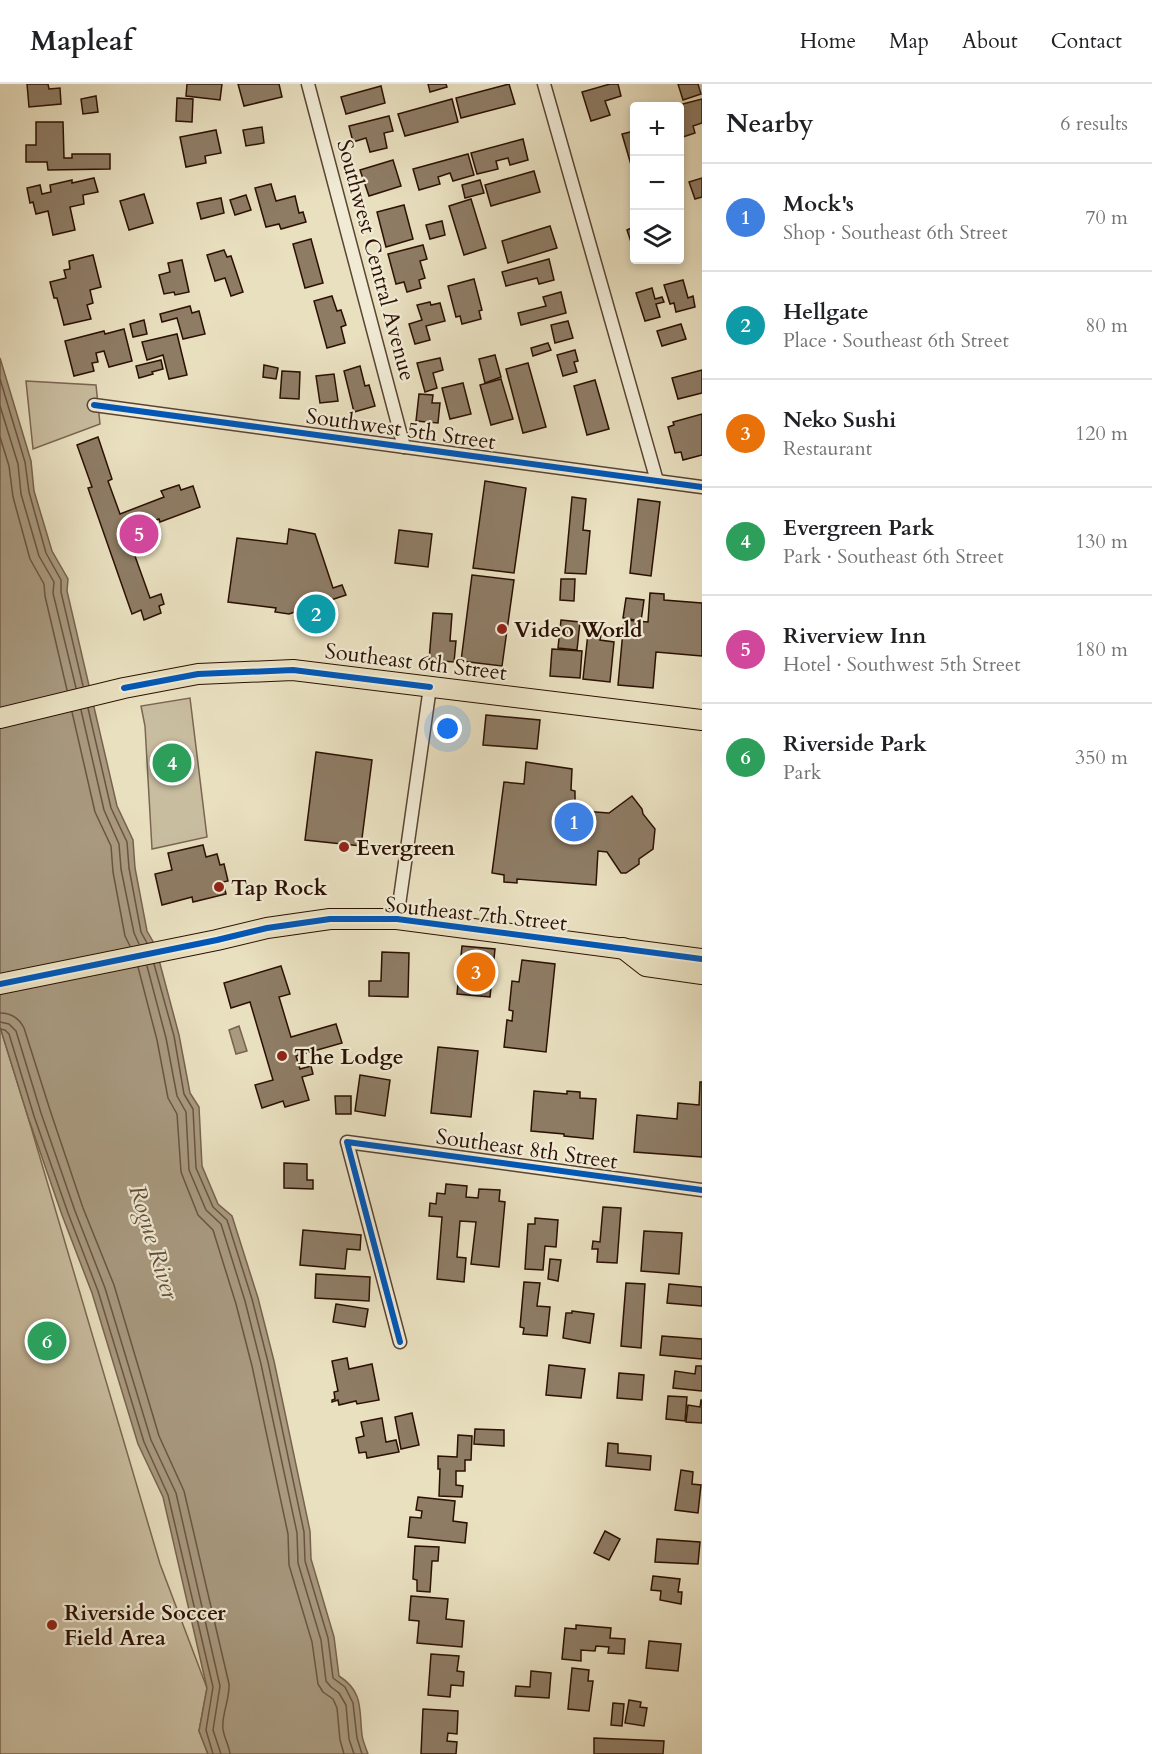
<!DOCTYPE html>
<meta charset="utf-8">
<style>
body{margin:0;font-family:Cardo,serif;background:#f2f2f2;color:#202124}
.controls{position:absolute;right:18px;top:18px;display:grid;overflow:hidden;border-radius:6px;box-shadow:0 3px 9px #0003}
.controls button{width:54px;height:54px;display:grid;place-items:center;padding:0;border:0;border-bottom:2px solid #e0e0e0;background:#fff;color:#202124;font:30px sans-serif}
.you{position:absolute;left:448px;top:645px;width:21px;height:21px;margin:-15px;border:4px solid #fff;border-radius:50%;background:#1a73e8;box-shadow:0 0 0 9px #1a73e833}
.badge{display:grid;place-items:center;width:39px;height:39px;border-radius:50%;background:#b45309;color:#fff;font-size:20px;font-weight:700}
.pin{position:absolute;translate:-50% -50%;border:3px solid #fff;box-shadow:0 2px 6px #0006}
.list{margin:0;padding:0;list-style:none}
h2{display:flex;justify-content:space-between;align-items:center;height:78px;margin:0;padding:0 24px;font-size:26px}
h2 small{font-size:20px;font-weight:400;color:#757577}
.list li{display:grid;grid-template-columns:39px 1fr auto;gap:18px;align-items:center;box-sizing:border-box;height:108px;padding:0 24px;border-top:2px solid #e0e0e0}
.list b{display:block;font-size:22px;white-space:nowrap}
.list p{margin:0;font-size:20px;white-space:nowrap;color:#757577}
.list em{font-size:20px;font-style:normal;color:#757577}
.icon{flex:none;width:33px;height:33px;fill:none;stroke:currentColor;stroke-width:2;stroke-linecap:round;stroke-linejoin:round}
.map{position:relative;flex:none;width:702px;height:1670px;overflow:hidden}
header{display:flex;align-items:center;gap:36px;box-sizing:border-box;height:84px;padding:0 30px;background:#fff;border-bottom:2px solid #e0e0e0}
header strong{font-size:28px}
nav{display:flex;gap:33px;margin-inline-start:auto;font-size:21px}
main{display:flex}
aside{flex:1;background:#fff}
.map>svg:first-child{display:block}
.green{fill:#c9bda0;stroke:#7a6651;stroke-width:1.5}
.water{fill:#a8997f;stroke:#76624d;stroke-width:1.5}
.lines{fill:none;stroke-linecap:round;stroke-linejoin:round}
.shore{stroke:#6a5440;stroke-width:1.5}
.building{fill:#8e7c65;stroke:#2b1002;stroke-width:1.5}
.minor-casing{stroke:#5a4432;stroke-width:15}
.trunk-casing{stroke:#2b1002;stroke-width:22}
.minor{stroke:#f1ebd6;stroke-width:12}
.trunk{stroke:#e9e0c0;stroke-width:20}
.cycleway-casing{stroke:#f1ebd6;stroke-width:10}
.cycleway{stroke:#0057b8;stroke-width:6}
.poi-dot{fill:#8f2418;stroke:#f1ebd6;stroke-width:2}
.labels{text-anchor:middle;stroke-width:4.5;stroke-linejoin:round;paint-order:stroke}
.street-label{font-size:22px;fill:#2b1002;stroke:#f1ebd6}
.poi-label{font-size:22px;font-weight:bold;fill:#2b1002;stroke:#f1ebd6;text-anchor:start}
.water-label{font-size:24px;font-style:italic;fill:#634e3a;stroke:#f1ebd6}
</style>
<header>
<strong>Mapleaf</strong>
<nav><a>Home</a><a>Map</a><a>About</a><a>Contact</a></nav>
</header>
<main>
<div class="map">
<svg width="702" height="1670" viewBox="0 0 702 1670">
<rect width="100%" height="100%" fill="#e9e0c0"/>
<filter id="stains"><feTurbulence type="fractalNoise" baseFrequency=".00333" numOctaves="4"/><feColorMatrix values="0 0 0 0 .2 0 0 0 0 .09 0 0 0 0 .02 0 0 0 .5 -.17"/></filter>
<radialGradient id="worn" r=".72"><stop offset=".6" stop-color="#630" stop-opacity="0"/><stop offset="1" stop-color="#630" stop-opacity=".3"/></radialGradient>
<g class="green">
<polygon points="26,297 96,301 100,340 33,365"/>
<polygon points="190,614 207,753 152,765 145,642 141,622"/>
<polygon points="0,943 28,1033 160,1480 207,1604 199,1647 208,1670 0,1670"/>
</g>
<g class="water">
<path d="M0,274L31,377L34,407L52,467L68,495L67,507L117,722L133,756L135,784L147,847L155,861L179,951L190,1009L199,1023L202,1082L218,1120L232,1132L258,1214L274,1277L310,1447L311,1475L334,1553L339,1592C364,1608 359,1626 362,1651C363,1658 366,1664 368,1670H208L199,1647L207,1604L163,1413L138,1360L92,1209L62,1131L28,1033L0,943Z"/>
<polygon points="239,942 247,967 236,970 229,946"/>
</g>
<g class="lines">
<g class="shore">
<polyline points="0,295 25,378 29,408 46,469 61,496 61,508 83,602"/>
<polyline points="0,322 18,380 21,410 39,472 54,498 53,509 76,604"/>
<polyline points="0,353 9,382 13,413 30,475 44,500 45,512 67,606"/>
<polyline points="88,624 111,724 127,758 129,784 141,848 147,859"/>
<polyline points="81,626 104,726 119,760 121,785 134,849 139,860"/>
<polyline points="72,628 95,728 111,762 113,788 125,852 130,862"/>
<polyline points="154,880 174,952 184,1010 193,1025 196,1084 213,1123 227,1136 252,1215 268,1278 304,1448 305,1477 328,1554 333,1594 345,1603 353,1619 357,1654 362,1670"/>
<polyline points="147,882 166,954 177,1012 186,1028 189,1086 206,1126 221,1140 245,1217 261,1280 297,1449 298,1479 321,1556 326,1597 331,1603 339,1609 346,1621 349,1655 354,1670"/>
<polyline points="138,883 157,956 168,1014 177,1030 181,1088 198,1131 213,1146 236,1220 252,1282 288,1450 289,1481 312,1558 318,1600 323,1608 333,1615 337,1624 340,1656 344,1670"/>
<path d="M0,929C11,929 19,934 24,944L50,1026L83,1124L114,1201L159,1352L184,1407L229,1600C230,1615 221,1632 223,1645C224,1654 229,1661 230,1670"/>
<polyline points="0,938 9,940 16,947 41,1029 75,1127 105,1204 151,1356 176,1409 220,1602 213,1646 221,1670"/>
<polyline points="0,945 5,946 9,950 34,1032 68,1129 98,1207 144,1358 168,1411 213,1603 206,1646 213,1670"/>
</g>
</g>
<g class="building">
<polygon points="27,0 48,0 49,5 60,4 61,20 29,23"/>
<polygon points="187,0 222,0 220,16 186,12"/>
<polygon points="238,0 279,0 282,13 244,22"/>
<polygon points="428,0 446,0 447,3 430,8"/>
<polygon points="509,0 515,20 461,34 456,14"/>
<polygon points="610,0 618,0 621,12 605,17 610,31 591,37 582,8"/>
<polygon points="678,0 698,0 701,10 683,16"/>
<polygon points="381,2 385,19 346,30 341,13"/>
<polygon points="96,12 98,28 83,30 81,15"/>
<polygon points="177,14 193,15 192,38 176,37"/>
<polygon points="452,15 458,38 405,52 398,30"/>
<polygon points="702,15 702,39 693,42 695,49 680,54 680,22 675,22"/>
<polygon points="389,32 393,47 384,49 387,64 370,68 366,54 353,58 349,42"/>
<polygon points="36,38 63,38 64,74 72,74 72,70 110,70 110,85 48,86 47,78 26,78 26,61 36,61"/>
<polygon points="262,43 264,59 246,62 243,46"/>
<polygon points="216,46 221,69 205,72 206,79 186,83 180,53"/>
<polygon points="634,47 634,91 622,50"/>
<polygon points="523,55 528,76 510,81 508,74 496,77 498,85 477,90 471,69"/>
<polygon points="468,70 474,91 453,97 450,89 438,93 440,100 419,106 413,85"/>
<polygon points="393,76 401,102 369,112 360,86"/>
<polygon points="534,87 540,108 491,122 485,101"/>
<polygon points="94,94 98,108 83,111 84,120 70,123 75,146 53,151 48,127 36,130 33,118 30,119 27,104 40,101 42,110 51,108 50,101 72,96 72,99"/>
<polygon points="702,94 702,113 695,115 689,98"/>
<polygon points="480,96 484,109 465,114 462,101"/>
<polygon points="271,100 276,117 295,112 299,129 303,128 306,138 281,145 279,140 266,143 255,104"/>
<polygon points="144,110 153,139 129,146 120,117"/>
<polygon points="246,111 251,126 235,131 230,116"/>
<polygon points="221,114 224,129 201,135 197,119"/>
<polygon points="471,115 486,164 464,171 449,122"/>
<polygon points="404,121 413,155 386,163 377,128"/>
<polygon points="442,137 445,151 430,155 426,141"/>
<polygon points="550,142 557,164 508,179 502,157"/>
<polygon points="634,143 634,160 632,161 627,146"/>
<polygon points="311,155 323,199 305,204 293,160"/>
<polygon points="423,161 427,175 420,177 425,194 419,196 421,204 407,208 404,198 396,200 388,170"/>
<polygon points="224,166 227,173 231,172 243,208 231,212 225,194 215,197 207,171"/>
<polygon points="93,171 101,203 90,206 93,219 87,221 91,235 64,241 57,214 54,214 50,198 66,194 64,186 70,185 69,177"/>
<polygon points="549,175 554,196 539,200 537,194 506,202 502,188"/>
<polygon points="182,176 189,208 175,211 174,208 164,210 159,191 170,188 168,179"/>
<polygon points="474,195 482,226 479,227 481,235 462,240 460,232 456,233 448,202"/>
<polygon points="683,196 688,214 693,212 695,223 676,228 674,219 670,220 664,201"/>
<polygon points="652,204 655,215 662,213 664,218 656,220 660,233 645,237 636,209"/>
<polygon points="561,208 566,229 521,241 518,229 546,222 543,213"/>
<polygon points="332,212 337,227 341,226 346,241 341,243 345,259 327,264 314,217"/>
<polygon points="430,218 431,221 440,219 445,237 426,242 430,256 415,260 409,240 422,236 417,221"/>
<polygon points="190,222 192,229 199,227 205,250 183,255 177,234 162,238 160,230"/>
<polygon points="144,236 147,250 133,253 130,240"/>
<polygon points="568,237 573,254 555,259 551,241"/>
<polygon points="681,240 686,255 662,262 657,247"/>
<polygon points="124,245 132,277 109,283 104,267 96,269 98,278 92,279 94,287 74,292 65,257 104,247 105,250"/>
<polygon points="177,250 187,291 169,295 163,271 147,276 142,258"/>
<polygon points="548,259 551,266 533,272 531,264"/>
<polygon points="575,266 578,277 574,278 577,288 563,292 557,271"/>
<polygon points="495,271 501,293 485,299 479,275"/>
<polygon points="440,274 443,286 433,289 437,304 425,308 417,279"/>
<polygon points="161,276 163,285 152,288 153,290 139,294 136,282"/>
<polygon points="528,279 546,343 523,349 506,285"/>
<polygon points="264,281 278,284 276,295 263,293"/>
<polygon points="360,282 365,302 369,301 375,322 354,328 344,287"/>
<polygon points="702,286 702,309 678,315 672,294"/>
<polygon points="282,287 300,288 299,315 280,314"/>
<polygon points="334,290 338,317 320,319 316,292"/>
<polygon points="501,295 513,335 491,341 480,301"/>
<polygon points="595,296 609,345 587,351 574,302"/>
<polygon points="463,299 471,330 450,335 442,304"/>
<polygon points="419,310 433,311 432,319 440,319 438,339 416,337"/>
<polygon points="702,330 702,371 683,376 681,368 675,369 668,343 674,341 673,338"/>
<polygon points="98,353 112,395 108,397 120,430 164,413 161,407 179,401 181,406 193,402 200,423 160,438 159,435 126,447 150,514 161,510 164,520 159,522 161,529 144,536 141,526 132,530 88,404 92,403 77,361"/>
<polygon points="485,397 526,404 514,489 473,484"/>
<polygon points="572,413 586,415 583,446 590,447 586,490 565,489"/>
<polygon points="638,415 660,418 651,492 630,489"/>
<polygon points="289,445 315,450 333,504 342,501 346,511 289,530 275,528 276,524 228,518 237,454 287,460"/>
<polygon points="399,446 432,450 428,483 395,479"/>
<polygon points="472,491 514,496 502,582 461,577"/>
<polygon points="561,495 575,495 574,517 560,516"/>
<polygon points="650,509 664,510 664,516 702,519 702,572 656,568 653,604 618,601 624,536 648,538"/>
<polygon points="626,514 644,516 641,537 623,534"/>
<polygon points="433,529 452,530 450,557 456,557 454,578 429,576"/>
<polygon points="561,536 580,538 577,566 558,564"/>
<polygon points="588,549 601,551 600,556 614,558 610,598 583,595"/>
<polygon points="552,565 582,567 580,594 550,592"/>
<polygon points="486,631 540,636 537,665 483,661"/>
<polygon points="316,668 372,676 361,762 305,756"/>
<polygon points="526,678 572,685 571,706 575,707 575,717 582,727 609,729 632,712 642,725 643,730 655,745 653,765 639,775 639,780 626,789 621,789 607,768 598,767 596,801 517,795 517,799 504,798 504,791 492,789 504,698 524,700"/>
<polygon points="203,761 206,773 217,770 220,781 224,780 228,797 223,798 226,810 193,818 192,813 162,821 155,790 172,786 168,769"/>
<polygon points="462,862 495,865 490,913 457,910"/>
<polygon points="382,868 409,869 408,913 369,912 369,897 381,897"/>
<polygon points="522,876 555,880 546,968 504,963 507,936 512,937 513,927 509,926 512,897 519,898"/>
<polygon points="281,882 290,910 279,913 291,953 336,940 342,959 296,972 300,985 311,982 313,990 302,993 309,1016 285,1023 283,1017 262,1024 255,1001 273,996 250,918 231,924 224,899"/>
<polygon points="438,963 478,967 471,1033 431,1029"/>
<polygon points="360,991 390,996 385,1032 355,1027"/>
<polygon points="700,998 702,998 702,1073 634,1068 637,1031 677,1035 678,1019 699,1021"/>
<polygon points="534,1007 567,1010 567,1007 580,1008 580,1014 596,1015 593,1055 564,1052 564,1050 531,1047"/>
<polygon points="335,1012 351,1012 351,1030 336,1030"/>
<polygon points="284,1079 307,1080 307,1096 313,1096 313,1105 284,1104"/>
<polygon points="446,1100 467,1102 466,1113 478,1114 479,1105 500,1106 499,1117 505,1118 499,1183 471,1180 476,1138 460,1137 457,1173 466,1174 464,1198 437,1195 442,1133 429,1132 430,1119 436,1120 437,1109 445,1110"/>
<polygon points="603,1123 621,1124 617,1179 597,1178 598,1165 592,1165 593,1157 600,1158"/>
<polygon points="535,1134 558,1136 556,1163 545,1162 543,1186 525,1185 528,1140 535,1140"/>
<polygon points="303,1146 361,1151 360,1166 347,1165 345,1185 300,1181"/>
<polygon points="644,1147 682,1149 679,1190 641,1187"/>
<polygon points="550,1175 561,1176 558,1197 548,1195"/>
<polygon points="316,1190 370,1193 369,1217 315,1214"/>
<polygon points="524,1198 540,1199 537,1222 550,1223 547,1252 523,1250 524,1244 520,1243"/>
<polygon points="626,1199 645,1200 641,1264 621,1262"/>
<polygon points="669,1200 702,1203 702,1222 667,1219"/>
<polygon points="336,1220 368,1225 365,1243 333,1238"/>
<polygon points="572,1227 594,1230 590,1259 563,1254 566,1229 572,1229"/>
<polygon points="662,1252 702,1255 702,1275 660,1271"/>
<polygon points="347,1274 349,1285 372,1280 379,1316 357,1320 356,1317 339,1321 338,1316 332,1318 332,1316 335,1315 334,1308 338,1307 332,1277"/>
<polygon points="549,1281 585,1285 581,1314 546,1311"/>
<polygon points="696,1282 702,1282 702,1307 673,1304 675,1287 695,1290"/>
<polygon points="619,1289 644,1291 642,1316 617,1314"/>
<polygon points="668,1312 687,1313 685,1337 666,1335"/>
<polygon points="701,1316 702,1316 702,1339 686,1338 688,1321 700,1323"/>
<polygon points="412,1329 419,1361 401,1365 395,1333"/>
<polygon points="382,1334 386,1358 396,1356 399,1368 367,1374 366,1368 359,1369 356,1354 364,1352 361,1338"/>
<polygon points="475,1345 504,1346 504,1362 474,1360"/>
<polygon points="458,1351 472,1352 471,1376 465,1376 465,1387 456,1387 456,1401 463,1402 462,1413 439,1412 440,1385 438,1385 438,1372 457,1373"/>
<polygon points="608,1359 618,1360 618,1369 651,1372 650,1386 606,1382"/>
<polygon points="681,1386 693,1388 692,1400 701,1401 698,1429 675,1426"/>
<polygon points="418,1413 455,1417 453,1437 467,1439 465,1459 408,1453 410,1433 421,1434 422,1427 416,1426"/>
<polygon points="605,1447 620,1455 609,1476 594,1469"/>
<polygon points="657,1455 700,1458 698,1480 655,1478"/>
<polygon points="415,1462 439,1463 438,1477 432,1477 430,1508 417,1507 417,1496 413,1495"/>
<polygon points="653,1492 680,1495 678,1508 682,1508 681,1520 660,1516 661,1507 651,1506"/>
<polygon points="411,1512 448,1515 446,1535 464,1537 462,1563 417,1559 419,1537 409,1536"/>
<polygon points="576,1541 611,1544 610,1554 625,1555 624,1570 608,1569 609,1563 596,1562 595,1567 581,1566 581,1577 562,1575 565,1544 576,1545"/>
<polygon points="649,1557 681,1560 678,1587 646,1584"/>
<polygon points="431,1570 459,1572 457,1587 464,1588 463,1602 451,1601 450,1613 428,1611"/>
<polygon points="572,1584 589,1586 588,1597 593,1597 589,1627 568,1625"/>
<polygon points="531,1587 551,1589 549,1614 515,1612 516,1602 530,1603"/>
<polygon points="629,1616 641,1618 640,1623 647,1624 644,1642 625,1639"/>
<polygon points="613,1619 624,1620 622,1642 611,1641"/>
<polygon points="423,1625 458,1627 457,1650 448,1649 447,1657 457,1658 456,1670 421,1670"/>
<polygon points="594,1654 664,1657 663,1670 594,1670"/>
</g>
<g class="lines">
<defs>
<g id="minor">
<polyline points="308,0 404,363"/>
<polyline points="544,0 657,397"/>
<polyline points="94,321 702,403"/>
<polyline points="397,835 430,603"/>
<polyline points="400,1258 347,1058 702,1106"/>
</g>
<g id="trunk">
<polyline points="0,634 124,604 198,590 293,586 702,636"/>
<polyline points="623,864 646,882 702,890"/>
<polyline points="0,900 217,856 267,844 330,835 397,835 702,875"/>
</g>
</defs>
<use href="#minor" class="minor-casing"/>
<use href="#trunk" class="trunk-casing"/>
<use href="#minor" class="minor"/>
<use href="#trunk" class="trunk"/>
<defs>
<g id="cycleway">
<polyline points="94,321 702,403"/>
<polyline points="124,604 198,590 293,586 430,603"/>
<polyline points="0,900 217,856 267,844 330,835 397,835 702,875"/>
<polyline points="400,1258 347,1058 702,1106"/>
</g>
</defs>
<use href="#cycleway" class="cycleway-casing"/>
<use href="#cycleway" class="cycleway"/>
</g>
<g class="poi-dot">
<circle cx="502" cy="545" r="6"/>
<circle cx="344" cy="763" r="6"/>
<circle cx="219" cy="803" r="6"/>
<circle cx="282" cy="972" r="6"/>
<circle cx="52" cy="1541" r="6"/>
</g>
<g class="labels">
<g class="street-label">
<text transform="translate(377 176) rotate(75)" y="8">Southwest Central Avenue</text>
<text transform="translate(401 344) rotate(8)" y="8">Southwest 5th Street</text>
<text transform="translate(416 577) rotate(7)" y="8">Southeast 6th Street</text>
<text transform="translate(476 829) rotate(6)" y="8">Southeast 7th Street</text>
<text transform="translate(527 1064) rotate(8)" y="8">Southeast 8th Street</text>
</g>
<g class="poi-label">
<text x="514" y="553">Video World</text>
<text x="356" y="771">Evergreen</text>
<text x="231" y="811">Tap Rock</text>
<text x="294" y="980">The Lodge</text>
<text x="64" y="1536">Riverside Soccer<tspan x="64" dy="25">Field Area</tspan></text>
</g>
<g class="water-label">
<text transform="translate(154 1158) rotate(73)" y="8">Rogue River</text>
</g>
</g>
<rect width="100%" height="100%" filter="url(#stains)"/>
<rect width="100%" height="100%" fill="url(#worn)"/>
</svg>
<div class="controls">
<button>+</button>
<button>−</button>
<button><svg class="icon" aria-label="layers" viewBox="0 0 24 24"><path d="M12 4l9 5-9 5-9-5zM3 14l9 5 9-5"/></svg></button>
</div>
<div class="you"></div>
<div class="pin badge" style="left:574px;top:738px;background:#3f7fe0">1</div>
<div class="pin badge" style="left:316px;top:530px;background:#0f9aa8">2</div>
<div class="pin badge" style="left:476px;top:888px;background:#e8710a">3</div>
<div class="pin badge" style="left:172px;top:679px;background:#2e9e5b">4</div>
<div class="pin badge" style="left:139px;top:450px;background:#d1479c">5</div>
<div class="pin badge" style="left:47px;top:1257px;background:#2e9e5b">6</div>
</div>
<aside>
<h2>Nearby<small>6 results</small></h2>
<ul class="list">
<li><span class="badge" style="background:#3f7fe0">1</span><div><b>Mock's</b><p>Shop · Southeast 6th Street</p></div><em>70 m</em></li>
<li><span class="badge" style="background:#0f9aa8">2</span><div><b>Hellgate</b><p>Place · Southeast 6th Street</p></div><em>80 m</em></li>
<li><span class="badge" style="background:#e8710a">3</span><div><b>Neko Sushi</b><p>Restaurant</p></div><em>120 m</em></li>
<li><span class="badge" style="background:#2e9e5b">4</span><div><b>Evergreen Park</b><p>Park · Southeast 6th Street</p></div><em>130 m</em></li>
<li><span class="badge" style="background:#d1479c">5</span><div><b>Riverview Inn</b><p>Hotel · Southwest 5th Street</p></div><em>180 m</em></li>
<li><span class="badge" style="background:#2e9e5b">6</span><div><b>Riverside Park</b><p>Park</p></div><em>350 m</em></li>
</ul>
</aside>
</main>
